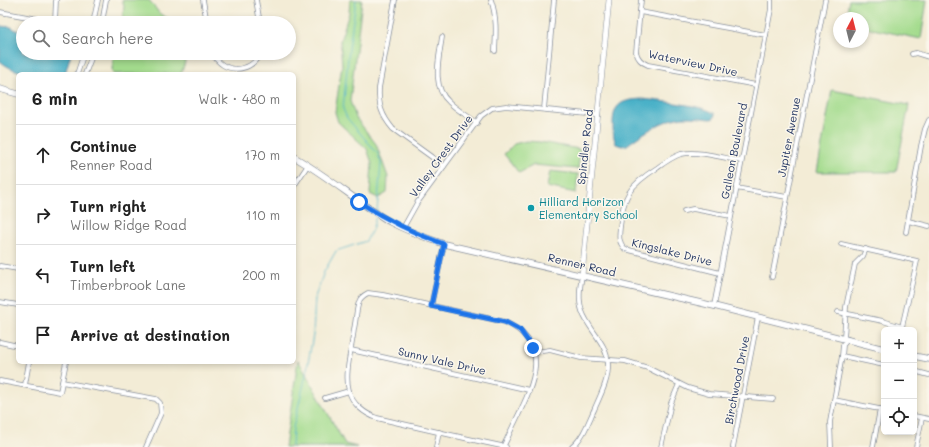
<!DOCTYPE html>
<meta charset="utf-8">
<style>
body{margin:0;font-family:Mali,sans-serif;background:#f2f2f2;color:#222}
.controls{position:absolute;right:12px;bottom:12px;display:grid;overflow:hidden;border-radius:6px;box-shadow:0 2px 6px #0003}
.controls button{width:36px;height:36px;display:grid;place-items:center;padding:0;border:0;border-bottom:1px solid #e0e0e0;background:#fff;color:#222;font:20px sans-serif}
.compass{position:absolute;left:833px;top:12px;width:36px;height:36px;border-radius:50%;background:#fff;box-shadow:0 2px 6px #0003;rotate:7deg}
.stop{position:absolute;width:12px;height:12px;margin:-9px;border:3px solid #1a73e8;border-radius:50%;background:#fff}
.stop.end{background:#1a73e8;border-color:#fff;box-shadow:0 1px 4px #0008}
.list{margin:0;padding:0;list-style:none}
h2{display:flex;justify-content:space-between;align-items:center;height:52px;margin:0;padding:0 16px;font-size:17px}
h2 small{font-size:13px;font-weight:400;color:#767676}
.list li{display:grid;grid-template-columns:26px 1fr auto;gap:12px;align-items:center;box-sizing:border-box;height:60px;padding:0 16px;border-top:1px solid #e0e0e0}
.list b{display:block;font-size:15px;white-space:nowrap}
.list p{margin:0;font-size:13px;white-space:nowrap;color:#767676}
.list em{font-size:13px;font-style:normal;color:#767676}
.icon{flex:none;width:22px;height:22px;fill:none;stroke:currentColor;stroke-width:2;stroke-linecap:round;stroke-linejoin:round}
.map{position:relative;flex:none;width:929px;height:447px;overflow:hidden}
.search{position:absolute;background:#fff;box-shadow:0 2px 6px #0003;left:16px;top:16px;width:280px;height:44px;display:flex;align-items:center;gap:10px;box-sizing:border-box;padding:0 14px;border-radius:22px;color:#767676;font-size:15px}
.panel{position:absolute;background:#fff;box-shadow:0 2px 6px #0003;left:16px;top:72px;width:280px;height:292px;border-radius:6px}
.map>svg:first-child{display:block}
.green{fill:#a4dc8e;stroke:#608676}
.water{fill:#49b1c8;stroke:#327093}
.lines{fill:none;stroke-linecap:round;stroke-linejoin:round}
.stream{stroke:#49b1c8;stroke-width:1}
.minor-casing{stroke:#878e9a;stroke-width:5.5}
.tertiary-casing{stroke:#878e9a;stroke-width:6}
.secondary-casing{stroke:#878e9a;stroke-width:7}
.minor{stroke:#fff;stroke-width:4}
.tertiary{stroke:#fff;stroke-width:5}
.secondary{stroke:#fff;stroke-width:5.5}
.route{stroke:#1a73e8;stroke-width:5}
.culture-dot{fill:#0f9aa8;stroke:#fbf7ec;stroke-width:1.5}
.labels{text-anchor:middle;stroke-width:3;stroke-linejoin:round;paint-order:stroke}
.street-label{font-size:11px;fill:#1b2f5e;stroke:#fbf7ec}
.culture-label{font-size:11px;fill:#0d838f;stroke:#fbf7ec;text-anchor:start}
</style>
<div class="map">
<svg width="929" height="447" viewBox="0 0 929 447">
<rect width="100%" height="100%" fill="#fbf7ec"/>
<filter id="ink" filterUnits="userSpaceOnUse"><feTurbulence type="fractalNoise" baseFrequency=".025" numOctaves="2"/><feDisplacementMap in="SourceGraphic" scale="8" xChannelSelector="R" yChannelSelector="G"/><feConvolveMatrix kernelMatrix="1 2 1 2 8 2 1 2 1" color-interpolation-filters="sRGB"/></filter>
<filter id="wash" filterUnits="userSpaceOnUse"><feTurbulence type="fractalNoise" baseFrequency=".012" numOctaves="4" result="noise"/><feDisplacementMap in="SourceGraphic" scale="16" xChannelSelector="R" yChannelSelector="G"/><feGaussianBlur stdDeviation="0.9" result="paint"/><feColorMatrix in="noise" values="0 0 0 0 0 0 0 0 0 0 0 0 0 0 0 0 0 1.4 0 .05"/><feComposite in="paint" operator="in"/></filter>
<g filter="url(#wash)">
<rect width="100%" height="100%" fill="#f3ecd6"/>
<g class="green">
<polygon points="122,0 149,0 160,14 177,23 122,23 124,6"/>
<polygon points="350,0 362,0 350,101 356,118 376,144 388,177 387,193 378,198 370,194 372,163 367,149 338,122 335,112 342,65 340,41 349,13"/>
<polygon points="849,0 927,0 921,39 863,27 863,18 846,18"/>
<polygon points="114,53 188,53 181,74 113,74 112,69"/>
<polygon points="832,90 909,105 896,172 817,172"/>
<polygon points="526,141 540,142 579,149 580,152 578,169 534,165 519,173 504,154 514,144"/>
<polygon points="550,171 578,174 576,193 547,187"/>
<polygon points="298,360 345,444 357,447 285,447"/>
</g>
<g class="water">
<path d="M0,26L11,27L23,34V53H71L65,74C43,74 18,77 0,61Z"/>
<path d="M643,99C657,101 705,105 715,114L714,118L711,119C699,118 685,115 673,119C656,124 641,135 627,145L622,146L616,144C613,136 613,131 613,122C614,102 624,100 643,99Z"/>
</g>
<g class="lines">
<g class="stream">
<polyline points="356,0 349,49 343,109 347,118 378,154 381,163 377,212"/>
<polyline points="292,447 293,428 306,375 313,335 315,297 324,272 336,251 366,241 372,230 376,217"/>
</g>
</g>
</g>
<g filter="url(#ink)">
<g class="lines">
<defs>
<g id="minor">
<polyline points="203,0 207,23"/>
<polyline points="256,0 260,23"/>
<path d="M395,0L379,88C378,105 382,116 393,129L444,166"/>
<path d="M491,0C497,17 496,33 495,51"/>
<path d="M641,0L636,52C638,59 641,62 648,65L756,85"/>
<polyline points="0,12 61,23"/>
<polyline points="640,12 766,35"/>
<polyline points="55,22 56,0"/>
<polyline points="93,23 98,0"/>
<polyline points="102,23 106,0"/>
<path d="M442,37C439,59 431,86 449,102C457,110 468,116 477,123"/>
<path d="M212,53C224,74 249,74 261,53"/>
<polyline points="912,54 916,53 929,57"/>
<polyline points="77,74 84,53"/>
<polyline points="85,74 93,53"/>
<polyline points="544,109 554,0"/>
<polyline points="294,186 308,165"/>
<polyline points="736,188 787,197"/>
<polyline points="684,211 693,209 731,216"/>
<polyline points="908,221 929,226"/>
<polyline points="403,228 417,203 481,116 492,108 506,106 598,115"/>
<polyline points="906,232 921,146 925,129 929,120"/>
<polyline points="0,266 18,269"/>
<path d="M720,273L625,249C618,242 619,236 620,227C623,195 630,185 657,168C664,163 672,157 681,154C698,150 724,158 741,161"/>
<polyline points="772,277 825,0"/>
<polyline points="0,302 18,305"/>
<polyline points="431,306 444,244"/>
<polyline points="714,306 771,9 771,0"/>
<polyline points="838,312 883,321 902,327 917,261 841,244"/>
<polyline points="844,338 846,307 855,264 863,256 866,249"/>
<polyline points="0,342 18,346"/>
<polyline points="351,350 529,390"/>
<polyline points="535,352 550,350 581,358 625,361 648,368 688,388 709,394 773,399"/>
<polyline points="842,356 884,365"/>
<polyline points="914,371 929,375"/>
<polyline points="0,381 60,392 66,362"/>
<polyline points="62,382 156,399 160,403 161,413 146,447"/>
<polyline points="25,385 29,362"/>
<polyline points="325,398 349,391"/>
<polyline points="834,400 884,410"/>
<polyline points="914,416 929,419"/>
<polyline points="436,447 439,432"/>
<path d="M504,447V445L508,437C525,398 561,348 505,322L383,295L368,293C364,295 360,298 359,302C356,310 356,321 354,329C352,348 344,373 349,391C352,404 365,414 377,418C420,428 463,438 506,447"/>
<path d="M572,447C583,438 588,423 594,410C600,396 609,380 608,364C607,342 589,331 582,311C578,299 580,287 582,275"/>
<polyline points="661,447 671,403 679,384"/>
<polyline points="733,447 758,317"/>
<polyline points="831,447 830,422 842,356 843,345 848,339"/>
<polyline points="873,447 880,409"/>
<polyline points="916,447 922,418"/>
</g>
<polyline id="tertiary" points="582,275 609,0"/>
<g id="secondary">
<polyline points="0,89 18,94"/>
<path d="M294,157C328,176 357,202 390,222C407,231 426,238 444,244L714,306L884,349"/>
<polyline points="914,356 929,359"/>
</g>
</defs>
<use href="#minor" class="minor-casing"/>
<use href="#tertiary" class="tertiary-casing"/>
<use href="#secondary" class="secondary-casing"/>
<use href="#minor" class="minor"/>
<use href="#tertiary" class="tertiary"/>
<use href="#secondary" class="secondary"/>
</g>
</g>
<g class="lines" filter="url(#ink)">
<path class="route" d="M359,202C387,220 412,233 444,244L431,306L505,322L520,330L533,348"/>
</g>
<circle class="culture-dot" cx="531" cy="208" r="4"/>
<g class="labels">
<g class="street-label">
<text transform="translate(693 63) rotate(12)" y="4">Waterview Drive</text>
<text transform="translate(789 137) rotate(-79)" y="4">Jupiter Avenue</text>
<text transform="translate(585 147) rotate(-84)" y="4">Spindler Road</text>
<text transform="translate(734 151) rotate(-79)" y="4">Galleon Boulevard</text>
<text transform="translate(441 156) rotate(-54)" y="4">Valley Crest Drive</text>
<text transform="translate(672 252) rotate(14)" y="4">Kingslake Drive</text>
<text transform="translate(582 265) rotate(13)" y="4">Renner Road</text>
<text transform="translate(442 361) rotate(13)" y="4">Sunny Vale Drive</text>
<text transform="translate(737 380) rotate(-79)" y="4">Birchwood Drive</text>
</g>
<g class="culture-label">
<text x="539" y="206">Hilliard Horizon<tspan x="539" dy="13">Elementary School</tspan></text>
</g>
</g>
</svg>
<div class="controls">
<button>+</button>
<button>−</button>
<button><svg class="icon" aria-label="locate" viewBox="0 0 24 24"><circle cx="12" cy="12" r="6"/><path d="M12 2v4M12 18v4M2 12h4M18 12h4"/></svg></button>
</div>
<svg class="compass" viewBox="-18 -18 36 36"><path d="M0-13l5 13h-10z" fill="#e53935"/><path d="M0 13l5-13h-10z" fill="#767676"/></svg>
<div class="stop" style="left:359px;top:202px"></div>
<div class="stop end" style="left:533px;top:348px"></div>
<div class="search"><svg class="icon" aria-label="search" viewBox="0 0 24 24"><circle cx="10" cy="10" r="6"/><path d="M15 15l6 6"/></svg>Search here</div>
<section class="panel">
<h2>6 min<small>Walk · 480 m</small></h2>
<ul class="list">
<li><svg class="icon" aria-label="ahead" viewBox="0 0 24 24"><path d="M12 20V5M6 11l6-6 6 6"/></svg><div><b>Continue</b><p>Renner Road</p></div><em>170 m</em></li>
<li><svg class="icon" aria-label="right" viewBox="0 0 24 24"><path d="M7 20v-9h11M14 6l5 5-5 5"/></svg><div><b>Turn right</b><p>Willow Ridge Road</p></div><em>110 m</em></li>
<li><svg class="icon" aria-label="left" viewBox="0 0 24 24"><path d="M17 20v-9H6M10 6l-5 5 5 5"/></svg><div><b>Turn left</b><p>Timberbrook Lane</p></div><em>200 m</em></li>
<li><svg class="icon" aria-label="arrive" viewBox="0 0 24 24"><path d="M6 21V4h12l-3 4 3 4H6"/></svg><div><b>Arrive at destination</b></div></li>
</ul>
</section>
</div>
